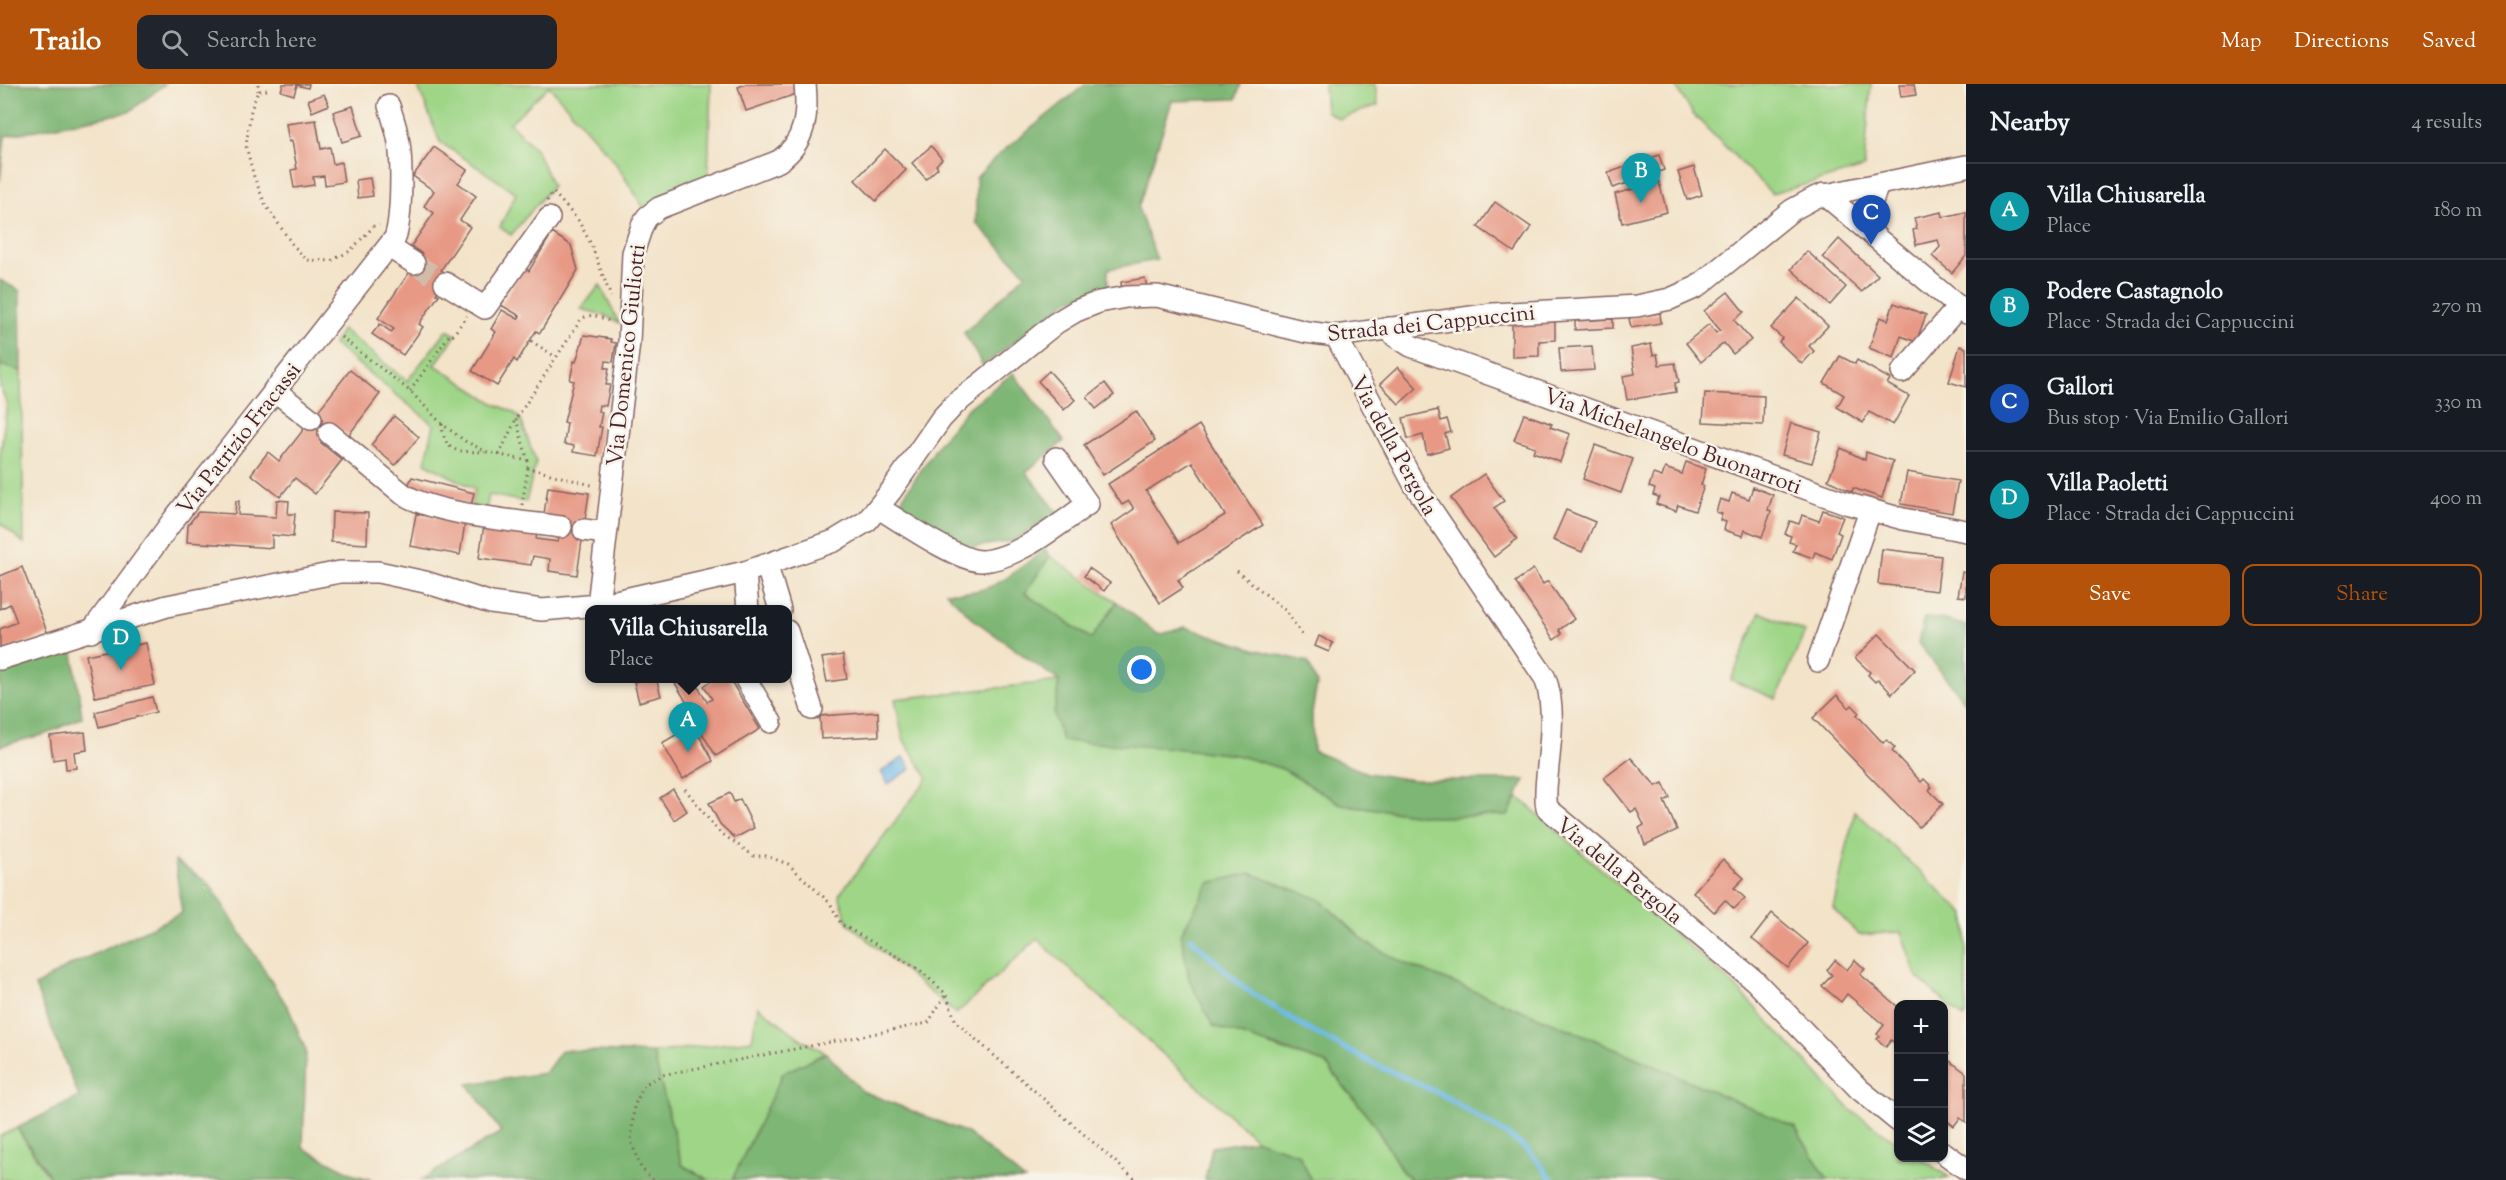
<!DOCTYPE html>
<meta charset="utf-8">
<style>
body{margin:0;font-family:"Sorts Mill Goudy",serif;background:#20242c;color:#f1f3f6}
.controls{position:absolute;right:18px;bottom:18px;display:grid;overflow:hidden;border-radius:12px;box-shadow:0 2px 4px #0004}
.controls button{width:54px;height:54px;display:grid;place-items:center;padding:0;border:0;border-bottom:2px solid #363941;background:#171b24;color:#f1f3f6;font:30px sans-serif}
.you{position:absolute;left:1142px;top:586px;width:21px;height:21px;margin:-15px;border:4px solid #fff;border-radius:50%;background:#1a73e8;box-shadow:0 0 0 9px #1a73e833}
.badge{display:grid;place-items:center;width:39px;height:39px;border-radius:50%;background:#b45309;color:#fff;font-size:20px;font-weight:700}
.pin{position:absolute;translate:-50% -50px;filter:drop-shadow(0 2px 3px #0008)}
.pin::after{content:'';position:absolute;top:32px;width:21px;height:18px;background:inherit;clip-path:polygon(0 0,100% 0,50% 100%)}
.popup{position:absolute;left:585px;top:521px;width:207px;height:78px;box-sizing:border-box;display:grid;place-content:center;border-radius:12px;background:#171b24;filter:drop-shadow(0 2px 4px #0005);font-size:20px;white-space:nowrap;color:#9ea1a6}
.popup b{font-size:22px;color:#f1f3f6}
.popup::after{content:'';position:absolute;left:50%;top:100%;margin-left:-12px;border:12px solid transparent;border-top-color:#171b24}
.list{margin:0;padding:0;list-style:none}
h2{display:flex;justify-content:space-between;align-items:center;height:78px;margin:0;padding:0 24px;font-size:26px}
h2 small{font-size:20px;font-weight:400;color:#9ea1a6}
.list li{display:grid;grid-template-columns:39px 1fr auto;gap:18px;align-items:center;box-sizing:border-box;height:96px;padding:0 24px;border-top:2px solid #363941}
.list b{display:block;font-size:22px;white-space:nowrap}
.list p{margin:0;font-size:20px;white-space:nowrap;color:#9ea1a6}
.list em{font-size:20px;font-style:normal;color:#9ea1a6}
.actions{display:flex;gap:12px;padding:18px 24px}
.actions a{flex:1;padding:14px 0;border:2px solid #b45309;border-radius:12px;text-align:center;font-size:21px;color:#b45309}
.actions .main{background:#b45309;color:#fff}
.icon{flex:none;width:33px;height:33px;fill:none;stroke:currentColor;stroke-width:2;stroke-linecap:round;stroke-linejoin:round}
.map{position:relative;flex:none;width:1966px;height:1096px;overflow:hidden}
header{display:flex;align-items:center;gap:36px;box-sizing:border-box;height:84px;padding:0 30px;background:#b45309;color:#fff}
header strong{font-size:28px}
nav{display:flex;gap:33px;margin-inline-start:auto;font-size:21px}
.search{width:420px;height:54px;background:#20242c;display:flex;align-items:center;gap:15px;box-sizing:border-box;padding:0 21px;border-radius:12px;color:#9ea1a6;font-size:22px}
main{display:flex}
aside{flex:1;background:#171b24}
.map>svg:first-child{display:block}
.green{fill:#9ed587;stroke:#747a59;stroke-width:1.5}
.forest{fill:#7eb674;stroke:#646a50;stroke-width:1.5}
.water{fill:#71bbea;stroke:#5e6d8a;stroke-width:1.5}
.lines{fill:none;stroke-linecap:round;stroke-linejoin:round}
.stream{stroke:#71bbea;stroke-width:5}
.building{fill:#e79985;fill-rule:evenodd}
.minor-tunnel{stroke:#d1bca9;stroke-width:21;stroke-dasharray:21 10;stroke-linecap:butt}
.minor-casing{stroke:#856462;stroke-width:24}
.path{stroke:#856462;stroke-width:3;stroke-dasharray:1.5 4.5;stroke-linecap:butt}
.minor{stroke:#fff;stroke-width:21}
.labels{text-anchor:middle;stroke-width:5;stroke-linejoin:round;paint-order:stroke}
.street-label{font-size:22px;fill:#4a1f2b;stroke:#f7f3e8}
</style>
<header>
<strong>Trailo</strong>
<div class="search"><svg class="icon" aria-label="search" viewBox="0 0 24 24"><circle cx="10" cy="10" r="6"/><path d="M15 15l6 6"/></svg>Search here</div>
<nav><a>Map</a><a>Directions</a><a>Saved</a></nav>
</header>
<main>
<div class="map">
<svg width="1966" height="1096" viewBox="0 0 1966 1096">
<rect width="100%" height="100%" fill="#f7f3e8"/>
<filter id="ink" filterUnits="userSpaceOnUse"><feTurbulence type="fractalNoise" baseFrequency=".0167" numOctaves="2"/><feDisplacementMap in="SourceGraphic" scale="12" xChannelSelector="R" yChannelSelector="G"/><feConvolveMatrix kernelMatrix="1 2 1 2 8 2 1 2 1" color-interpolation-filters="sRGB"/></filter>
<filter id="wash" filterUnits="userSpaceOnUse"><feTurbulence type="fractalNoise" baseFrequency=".008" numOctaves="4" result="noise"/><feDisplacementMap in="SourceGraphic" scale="24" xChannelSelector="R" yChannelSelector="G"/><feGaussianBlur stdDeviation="1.35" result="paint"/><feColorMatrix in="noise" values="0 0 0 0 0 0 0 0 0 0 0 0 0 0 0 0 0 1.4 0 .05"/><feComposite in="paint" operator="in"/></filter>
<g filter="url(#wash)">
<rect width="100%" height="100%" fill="#f3e3c9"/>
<g class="green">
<polygon points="417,0 711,0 708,94 645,126 615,78 549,2 510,39 537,67 552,102 511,151 500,143 516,109 440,58"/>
<polygon points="1324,0 1375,0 1378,21 1339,35 1326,27"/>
<polygon points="1674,0 1871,0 1864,84 1772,110 1693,30"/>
<polygon points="600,201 619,239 604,231 581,225"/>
<polygon points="342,245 407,297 447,246 456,251 435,281 495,320 514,328 521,336 536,378 526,418 489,411 486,425 471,422 475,405 425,379 434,341 333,260"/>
<polygon points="0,281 21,287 24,459 0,439 0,373 7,320 0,303"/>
<polygon points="1050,472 1117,518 1092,555 1025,509"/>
<polygon points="1760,528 1805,548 1776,615 1731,596"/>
<polygon points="1059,597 1054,631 1173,664 1237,671 1283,685 1341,720 1435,733 1508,731 1518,713 1735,902 1851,1026 1898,1059 1898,1074 1920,1074 1949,1093 1936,1096 1827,1096 1794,1043 1586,952 1406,880 1368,860 1319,815 1269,962 1325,979 1372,1037 1402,1087 1411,1096 1311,1096 1299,1070 1257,1056 1037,855 956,930 848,839 839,811 928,694 903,655 895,615"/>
<polygon points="1855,727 1966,831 1966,930 1963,934 1917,893 1901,848 1859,851 1833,824"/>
<polygon points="758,922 801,955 826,969 783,989 732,1096 709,1096 682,1081 653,969 752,956"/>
<polygon points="17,1044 49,1093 50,1096 0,1096 0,1052"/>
</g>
<g class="forest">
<polygon points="0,0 165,0 129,28 5,52 0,97"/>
<polygon points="1086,0 1241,0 1236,15 1172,17 1138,124 1157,176 1108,185 1108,205 1086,209 1067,217 983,282 964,249 1026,190 976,139 976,94 997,72"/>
<polygon points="0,196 20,207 21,287 0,281"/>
<polygon points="1013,289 1064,357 1026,388 1059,430 1012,457 967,464 936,450 899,419 940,358 967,325"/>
<path d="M1045,465L1050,472L1025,509L1091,555L1117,518L1159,551L1185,543L1254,565L1308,578L1317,600L1312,629L1313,667L1367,689L1413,696H1525L1508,731L1435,733L1341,720L1283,685L1237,671L1173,664L1062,657L1054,631L1059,597L973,535L946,508C955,508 965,509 975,507C1002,503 1024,480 1045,465Z"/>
<polygon points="1924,534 1947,536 1966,542 1966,619 1918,559"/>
<polygon points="64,566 73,568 82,633 46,650 0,662 0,584"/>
<polygon points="175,777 209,799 289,925 306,967 303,1064 355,1091 373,1096 50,1096 48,1089 17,1044 79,1013 35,902 67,883 182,829"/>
<polygon points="1250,789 1319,815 1368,860 1406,880 1586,952 1795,1043 1828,1096 1411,1096 1402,1087 1372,1037 1325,979 1213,942 1189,895 1181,850 1209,799"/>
<polygon points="562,966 653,969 682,1081 708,1096 421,1096 501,1048 468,1000 545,989"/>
<polygon points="826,969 862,1007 967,1049 1025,1096 732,1096 783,989"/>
<polygon points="1257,1056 1299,1070 1311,1096 1205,1096 1212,1063"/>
</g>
<polygon class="water" points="904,673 911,685 888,700 881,688"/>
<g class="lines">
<polyline class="stream" points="1191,854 1243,903 1304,943 1374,980 1441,1010 1512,1054 1530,1068 1553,1096"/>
</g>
<g id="blocks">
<g class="building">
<polygon points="283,0 309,0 308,4 297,1 294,11 281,7"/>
<polygon points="746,0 796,0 799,9 746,27 738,3"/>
<polygon points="1899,0 1914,0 1916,11 1901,13"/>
<polygon points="324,10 329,21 312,28 308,16"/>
<polygon points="353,22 362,52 342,58 333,28"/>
<polygon points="316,36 321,65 330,63 333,80 341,78 344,98 325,101 324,92 313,93 314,101 294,104 291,86 297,85 292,57 289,58 286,40"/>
<polygon points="931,62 942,75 936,81 938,84 926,95 912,79"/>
<polygon points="434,63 467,86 458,99 476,112 460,136 470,143 441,186 449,191 436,210 439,211 419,240 423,243 403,271 372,250 380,240 391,248 394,245 378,234 422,170 411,162 434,129 424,122 434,107 413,92"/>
<polygon points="885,65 906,86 876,117 855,96"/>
<polygon points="1659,71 1664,86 1613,104 1608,89"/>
<polygon points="1694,83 1702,111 1687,116 1678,88"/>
<polygon points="370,94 373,112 358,114 356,96"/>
<polygon points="1659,98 1667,128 1622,139 1615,110"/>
<polygon points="1495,118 1531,143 1514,168 1478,143"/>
<polygon points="1942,128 1943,133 1966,128 1966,172 1952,189 1932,172 1940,163 1938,156 1916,161 1913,146 1917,145 1914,134"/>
<polygon points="552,149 571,161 578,186 540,249 536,247 517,278 514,275 497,302 472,287 496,248 491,245 502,226 518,235 520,232 501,221 524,183 529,187"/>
<polygon points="1839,155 1878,191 1862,208 1823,173"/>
<polygon points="1807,167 1846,203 1830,221 1791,185"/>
<polygon points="1145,194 1147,203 1122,207 1121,198"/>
<polygon points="1728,208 1744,228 1734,236 1751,256 1733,270 1724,259 1701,278 1686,259 1709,240 1716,249 1720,246 1704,227"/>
<polygon points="1799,214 1828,242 1809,262 1814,267 1802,280 1779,258 1782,254 1771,244"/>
<polygon points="1894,219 1926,231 1916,258 1901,252 1894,274 1869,264 1880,233 1888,236"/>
<polygon points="1660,229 1661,239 1631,244 1629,234"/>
<polygon points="1613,235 1613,244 1575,246 1575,237"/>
<polygon points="1512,238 1555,238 1555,256 1539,257 1539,272 1512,273"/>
<polygon points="584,251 611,255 611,258 616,259 613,278 606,277 605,284 609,284 606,301 610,301 606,322 599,321 598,327 602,328 599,343 602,343 597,372 573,368 574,362 564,360 567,339 564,338 574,297 570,296 574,277 576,278"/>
<polygon points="1651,260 1653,271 1657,270 1659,281 1675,279 1679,298 1675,299 1676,308 1627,316 1623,292 1635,290 1631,264"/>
<polygon points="1592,262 1594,286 1561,288 1559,264"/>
<polygon points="1960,262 1966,264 1966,303 1949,298"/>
<polygon points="1840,272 1855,280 1857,276 1890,295 1887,300 1909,312 1893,341 1869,328 1863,339 1837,323 1844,311 1824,299"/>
<polygon points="1398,283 1417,304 1399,320 1380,300"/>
<polygon points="350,286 380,310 348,352 335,341 321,359 342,376 315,410 295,394 280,413 251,390 268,368 279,377"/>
<polygon points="1049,287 1075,316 1064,326 1038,297"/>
<polygon points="1105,299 1114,311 1096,325 1087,313"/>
<polygon points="1705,309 1764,312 1763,341 1703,338"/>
<polygon points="1438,326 1441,337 1447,335 1451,348 1445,350 1449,364 1427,370 1423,351 1408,355 1403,334"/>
<polygon points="1136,327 1155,357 1103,391 1084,361"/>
<polygon points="1524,330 1552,340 1550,343 1570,350 1560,378 1533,368 1535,363 1514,356"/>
<polygon points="394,332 419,353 395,381 371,361"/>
<polygon points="1791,339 1821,348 1812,379 1782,371"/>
<path d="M1199,341L1263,441L1178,496L1183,504L1160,519L1111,441L1134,425L1129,417L1122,421L1108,400ZM1192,378L1225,431L1179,459L1146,407Z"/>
<polygon points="1595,361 1633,375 1621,409 1583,395"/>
<polygon points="1841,364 1865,376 1866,368 1893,377 1882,414 1853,404 1852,408 1828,396"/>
<polygon points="1686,378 1706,385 1701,401 1704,402 1695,427 1678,421 1676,427 1656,420 1659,413 1653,411 1655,405 1649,403 1653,390 1662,393 1665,384 1682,390"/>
<polygon points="1907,388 1958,397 1952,429 1901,420"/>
<polygon points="1484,390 1504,417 1494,424 1517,455 1494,473 1451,414"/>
<polygon points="412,393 474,409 471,422 407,404"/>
<polygon points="548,403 589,409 577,491 549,487 550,475 533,472 531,481 479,474 484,441 537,448 536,455 558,458 561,440 543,437"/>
<polygon points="1753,403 1773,411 1768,426 1771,428 1762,453 1745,446 1743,452 1724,446 1726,438 1720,436 1722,430 1716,428 1720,415 1729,418 1732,409 1749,415"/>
<polygon points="277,416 289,417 288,430 295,430 293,453 272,451 272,464 187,458 188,441 198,428 235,430 236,417 239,417 238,431 276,433"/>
<polygon points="1566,426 1595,438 1582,468 1553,456"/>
<polygon points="1823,426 1843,433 1837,448 1841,450 1832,475 1815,468 1813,474 1793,467 1796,460 1789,458 1791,452 1785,450 1790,437 1799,440 1802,431 1819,437"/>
<polygon points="332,428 368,429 367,460 331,458"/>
<polygon points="416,430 465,439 460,471 410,462"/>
<polygon points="1882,465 1941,472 1937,507 1878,500"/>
<polygon points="22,483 48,550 0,568 0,545 17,538 10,520 0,525 0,492"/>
<polygon points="1089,484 1110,499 1104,507 1084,492"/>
<polygon points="1533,485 1543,500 1548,497 1574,535 1559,546 1562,550 1554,556 1515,498"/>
<polygon points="1962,488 1966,489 1966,513 1958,512"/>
<polygon points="1879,550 1915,586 1892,610 1878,595 1875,598 1868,591 1870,588 1855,574"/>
<polygon points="1319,552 1333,559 1329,568 1315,562"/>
<polygon points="146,559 155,601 95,613 86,571"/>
<polygon points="843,571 847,595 827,598 822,574"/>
<polygon points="646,594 656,594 661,612 639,618 634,598"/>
<polygon points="672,594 693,594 707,618 712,615 704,602 716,594 729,594 760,645 716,672 700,646 702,644"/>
<polygon points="1837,611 1849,624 1852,621 1859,628 1857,631 1883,659 1887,656 1895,664 1892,667 1921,698 1924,695 1932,703 1929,706 1943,720 1919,743 1813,634"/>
<polygon points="152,613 156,628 99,643 95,628"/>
<polygon points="878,628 879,652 821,655 820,632"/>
<polygon points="693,641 713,677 683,695 662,659"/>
<polygon points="85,648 87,666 74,668 76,684 66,685 65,674 53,676 50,652"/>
<polygon points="1631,674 1656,702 1663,699 1670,714 1664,717 1677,746 1645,761 1639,744 1644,741 1636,725 1631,728 1604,694"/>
<polygon points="673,705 687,727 674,736 660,714"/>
<polygon points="730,709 734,718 740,715 754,744 735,754 720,740 709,719"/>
<polygon points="1723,775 1744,794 1734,804 1745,814 1734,825 1725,816 1714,828 1693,808"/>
<polygon points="1772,829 1808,859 1788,884 1752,855"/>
<polygon points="1835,876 1847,886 1855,876 1865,885 1860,890 1898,923 1898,956 1895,959 1891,956 1886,963 1877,955 1880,952 1877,950 1884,941 1847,910 1841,918 1822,902 1832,891 1827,886"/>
<polygon points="1944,966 1949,970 1946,974 1966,989 1966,1038 1960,1034 1954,1042 1944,1034 1944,1002 1946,1000 1944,998"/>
</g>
</g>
</g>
<g filter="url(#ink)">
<use href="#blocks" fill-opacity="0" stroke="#856462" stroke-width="1.5"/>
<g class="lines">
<polyline class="minor-tunnel" points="414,179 445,199"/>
<defs>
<g id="minor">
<polyline points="1824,110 1966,229"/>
<polyline points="1873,151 1868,128 1878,101"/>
<polyline points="389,163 414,179"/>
<polyline points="445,199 485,224 549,134"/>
<polyline points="1389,244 1395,252 1411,262 1849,420 1903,435 1966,447"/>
<path d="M1336,252L1414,400L1545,594C1555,620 1551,655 1548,682C1547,696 1544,710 1547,724L1755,897L1859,1005L1898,1037"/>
<polyline points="1902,288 1959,222"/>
<polyline points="274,306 311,335"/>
<path d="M329,349L403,410C436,431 519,437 561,443"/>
<path d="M879,424C900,437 959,478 982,477C1018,475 1060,439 1088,420L1056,374"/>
<polyline points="584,446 605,449"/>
<polyline points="767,482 780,526"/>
<polyline points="745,488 748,526"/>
<path d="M598,521L629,258L633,169L642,142L647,133L659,124L779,77C806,58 808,30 805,0"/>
<polyline points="787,547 812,625"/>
<path d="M91,548L174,435L395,154C402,134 402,79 399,59C397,46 393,34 389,22"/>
<polyline points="0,575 167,522 340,488 378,488 425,498 491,519 542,526 598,521 745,488 834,457 867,437 891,407 941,335 954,321 1056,239 1076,227 1099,218 1126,213 1157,212 1306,248 1336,252 1493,230 1637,222 1670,215 1697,203 1792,126 1816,113 1966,82"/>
<polyline points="1818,577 1870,427"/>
<polyline points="745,594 771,638"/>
<polyline points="1944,1069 1966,1085"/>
</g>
</defs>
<use href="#minor" class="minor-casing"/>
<g class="path">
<polyline points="258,0 258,7"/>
<polyline points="267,6 258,7 251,26 246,62 254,93 265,120 292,160 307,176 331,177 350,167 374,142 379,141"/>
<polyline points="547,117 553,108 578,136 591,160 611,213"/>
<polyline points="341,253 410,307 442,340 465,357 487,368 528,377 528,384 595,402"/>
<polyline points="531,257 556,273"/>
<polyline points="410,307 450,250 453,251 467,232"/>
<polyline points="516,335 528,377"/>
<path d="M442,340C444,371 459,367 485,368"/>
<path d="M499,371L516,335L580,237C589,227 600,233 611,238"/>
<polyline points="522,421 528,384"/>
<polyline points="1237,487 1286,527 1304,554"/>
<polyline points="685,705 718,747 754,772 766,772 788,780 830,819 841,840 920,886 946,910 956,938 1136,1096"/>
<polyline points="653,1096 641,1084 631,1057 634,1022 645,1000 662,991 928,939 946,910"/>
</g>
<use href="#minor" class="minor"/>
</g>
</g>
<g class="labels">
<g class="street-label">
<text transform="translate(1431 238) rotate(-6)" y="8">Strada dei Cappuccini</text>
<text transform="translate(625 271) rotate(-84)" y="8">Via Domenico Giuliotti</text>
<text transform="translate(238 354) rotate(-52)" y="8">Via Patrizio Fracassi</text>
<text transform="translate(1673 356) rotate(20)" y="8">Via Michelangelo Buonarroti</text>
<text transform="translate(1395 361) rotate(61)" y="8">Via della Pergola</text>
<text transform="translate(1620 786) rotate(39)" y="8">Via della Pergola</text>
</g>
</g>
</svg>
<div class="controls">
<button>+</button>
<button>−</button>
<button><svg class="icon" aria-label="layers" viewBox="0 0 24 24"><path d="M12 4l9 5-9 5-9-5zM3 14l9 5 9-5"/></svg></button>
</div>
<div class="you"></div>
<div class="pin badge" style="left:688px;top:668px;background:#0f9aa8">A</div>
<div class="popup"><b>Villa Chiusarella</b>Place</div>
<div class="pin badge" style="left:1641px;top:119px;background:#0f9aa8">B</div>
<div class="pin badge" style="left:1871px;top:161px;background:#1a4fb4">C</div>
<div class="pin badge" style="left:121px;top:586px;background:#0f9aa8">D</div>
</div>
<aside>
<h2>Nearby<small>4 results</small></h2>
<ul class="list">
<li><span class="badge" style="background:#0f9aa8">A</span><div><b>Villa Chiusarella</b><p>Place</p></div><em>180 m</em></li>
<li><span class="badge" style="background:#0f9aa8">B</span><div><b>Podere Castagnolo</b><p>Place · Strada dei Cappuccini</p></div><em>270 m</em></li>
<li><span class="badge" style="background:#1a4fb4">C</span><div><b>Gallori</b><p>Bus stop · Via Emilio Gallori</p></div><em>330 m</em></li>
<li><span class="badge" style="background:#0f9aa8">D</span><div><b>Villa Paoletti</b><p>Place · Strada dei Cappuccini</p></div><em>400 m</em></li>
</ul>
<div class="actions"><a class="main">Save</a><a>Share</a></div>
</aside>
</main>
